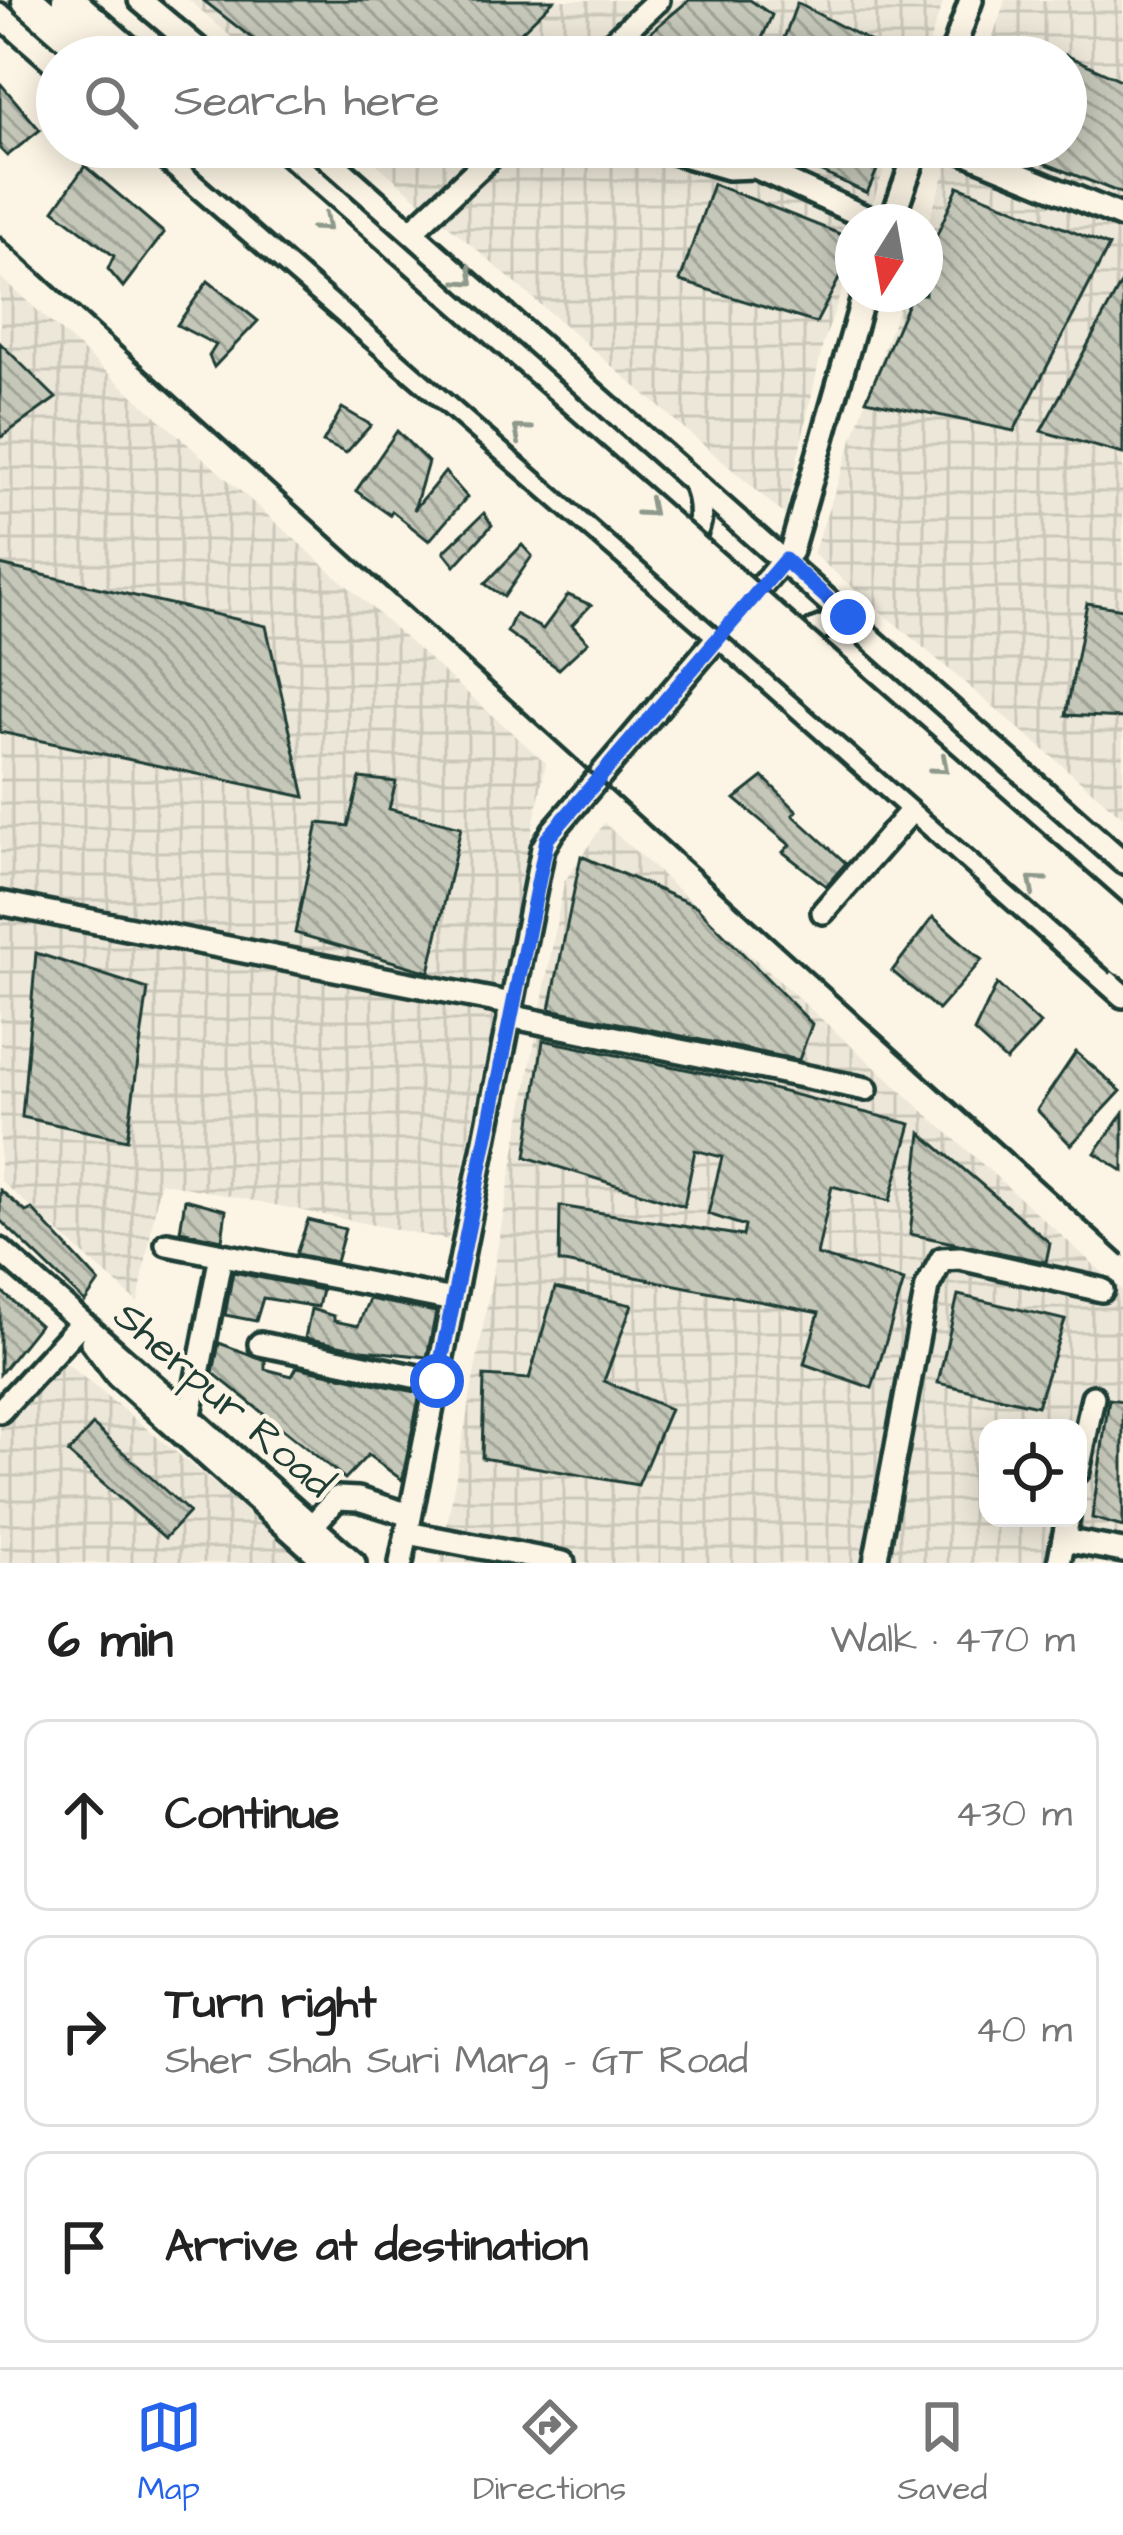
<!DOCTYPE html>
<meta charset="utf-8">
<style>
body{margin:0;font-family:"Architects Daughter",sans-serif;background:#f2f2f2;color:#222}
.controls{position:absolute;right:36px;bottom:36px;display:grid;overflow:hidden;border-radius:24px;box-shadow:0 6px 30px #0003}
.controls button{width:108px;height:108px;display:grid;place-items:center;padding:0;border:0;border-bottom:3px solid #e0e0e0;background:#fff;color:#222;font:60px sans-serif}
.compass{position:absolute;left:835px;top:204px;width:108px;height:108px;border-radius:50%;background:#fff;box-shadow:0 6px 30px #0003;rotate:191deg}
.stop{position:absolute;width:36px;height:36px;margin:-27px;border:9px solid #2563eb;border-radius:50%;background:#fff}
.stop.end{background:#2563eb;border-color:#fff;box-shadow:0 3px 12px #0008}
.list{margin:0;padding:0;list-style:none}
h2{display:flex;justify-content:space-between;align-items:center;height:156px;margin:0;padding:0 48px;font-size:51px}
h2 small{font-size:39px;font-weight:400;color:#767676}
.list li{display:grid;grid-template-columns:78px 1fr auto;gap:36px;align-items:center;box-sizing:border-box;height:192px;margin:0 24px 24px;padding:0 24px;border:3px solid #e0e0e0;border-radius:24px}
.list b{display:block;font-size:45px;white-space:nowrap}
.list p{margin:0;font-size:39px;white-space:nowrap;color:#767676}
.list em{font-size:39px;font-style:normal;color:#767676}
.icon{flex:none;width:66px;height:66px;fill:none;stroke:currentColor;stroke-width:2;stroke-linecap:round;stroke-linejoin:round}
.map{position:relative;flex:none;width:1123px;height:1563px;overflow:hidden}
.search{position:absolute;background:#fff;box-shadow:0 6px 30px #0003;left:36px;right:36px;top:36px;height:132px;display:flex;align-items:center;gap:30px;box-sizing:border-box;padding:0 42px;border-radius:66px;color:#767676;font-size:45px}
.sheet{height:804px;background:#fff}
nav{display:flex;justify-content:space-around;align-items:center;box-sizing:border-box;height:168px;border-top:3px solid #e0e0e0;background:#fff;font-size:33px;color:#767676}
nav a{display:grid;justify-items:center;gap:6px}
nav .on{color:#2563eb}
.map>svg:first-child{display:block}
.industrial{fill:url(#industrial-grid);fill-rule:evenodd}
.building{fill:url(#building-back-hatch);stroke:#1f3d34;stroke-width:3}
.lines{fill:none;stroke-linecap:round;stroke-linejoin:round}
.minor-casing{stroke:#1f3d34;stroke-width:30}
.highway-casing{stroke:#1f3d34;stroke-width:39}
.minor{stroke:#fcf5e5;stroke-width:21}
.highway{stroke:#fcf5e5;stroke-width:30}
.rail{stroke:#1f3d34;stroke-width:4.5}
.highway-bridge-casing{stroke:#1f3d34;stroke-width:39;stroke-linecap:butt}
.highway-bridge{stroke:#fcf5e5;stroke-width:30}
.oneway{stroke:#8e998c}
.route{stroke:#2563eb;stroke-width:15}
.labels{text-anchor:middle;stroke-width:9;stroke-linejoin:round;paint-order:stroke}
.street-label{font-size:42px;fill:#1f3d34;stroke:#fcf5e5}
</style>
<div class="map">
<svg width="1123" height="1563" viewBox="0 0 1123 1563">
<defs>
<pattern id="industrial-grid" width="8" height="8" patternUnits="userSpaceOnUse" patternTransform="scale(3)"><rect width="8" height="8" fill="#ece7d8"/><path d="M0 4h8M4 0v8" fill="none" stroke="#cac7ba"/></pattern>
<pattern id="building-back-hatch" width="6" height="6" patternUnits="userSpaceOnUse" patternTransform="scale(3)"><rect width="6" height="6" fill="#c5c7b9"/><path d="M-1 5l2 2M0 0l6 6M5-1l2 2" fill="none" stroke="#9fa397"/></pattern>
</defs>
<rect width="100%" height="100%" fill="#fcf5e5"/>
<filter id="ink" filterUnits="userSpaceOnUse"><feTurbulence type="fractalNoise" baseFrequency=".00833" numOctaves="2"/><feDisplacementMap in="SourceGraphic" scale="24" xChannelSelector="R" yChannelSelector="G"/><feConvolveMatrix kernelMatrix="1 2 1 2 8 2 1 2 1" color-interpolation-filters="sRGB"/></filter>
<g filter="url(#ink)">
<g class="industrial">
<polygon points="189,0 944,0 924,57 254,57"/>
<polygon points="1005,0 1123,0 1123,817 813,554 903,294 925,294 925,231 954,147 1066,147 1066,57 986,57"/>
<polygon points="357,147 892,147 866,222 853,222 853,258 823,344 785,515"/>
<polygon points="0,277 546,763 448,1240 160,1182 138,1303 0,1180"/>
<path d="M604,823L1123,1291V1563H440L564,882ZM988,1428H1078V1518H988Z"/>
<polygon points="61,1359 312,1563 0,1563 0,1426"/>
</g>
<g class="building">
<polygon points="203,0 554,0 495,57 450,57 430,49 426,57 276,57"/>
<polygon points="689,0 750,0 772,15 754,57 621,57"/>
<polygon points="797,3 900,57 777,57"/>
<polygon points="1066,55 1123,81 1123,194 1026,156 1028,147 1066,147"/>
<polygon points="0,83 40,130 7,156 0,149"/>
<polygon points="767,147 887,147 867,193"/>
<polygon points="85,166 164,233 123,287 108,269 114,256 54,210"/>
<polygon points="713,184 853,239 853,252 816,323 680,281"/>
<polygon points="958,186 1109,246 1014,431 866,400 912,294 925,294 925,263"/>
<polygon points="1123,280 1123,454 1041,431"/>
<polygon points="208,281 258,321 214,367 209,356 216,345 177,325"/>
<polygon points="0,343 56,398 0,438"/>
<polygon points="342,408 371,425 346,453 323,442"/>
<polygon points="397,431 428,462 414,510 445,472 467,497 429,541 392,511 390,515 356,491"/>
<polygon points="484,513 492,525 455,566 444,552"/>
<polygon points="522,545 532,556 504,597 485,584"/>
<polygon points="0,565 266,626 305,797 0,732"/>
<polygon points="568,595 591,605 572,625 588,642 559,669 507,632 515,614 543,629"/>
<polygon points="1087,603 1123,609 1123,718 1066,715"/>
<polygon points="763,777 797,811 793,815 846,863 826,886 783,852 790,845 735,799"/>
<polygon points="360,778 396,782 389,809 461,827 429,972 295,933 318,823 348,826"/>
<polygon points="581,856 696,906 812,1024 799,1060 550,1009"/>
<polygon points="933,917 982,960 938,1010 892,971"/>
<polygon points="36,953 148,989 127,1140 22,1117"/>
<polygon points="997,984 1040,1024 1006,1061 974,1032"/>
<polygon points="543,1040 724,1077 911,1124 890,1201 832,1186 817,1255 904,1281 872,1388 804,1364 819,1313 559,1262 560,1206 743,1236 745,1226 708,1214 722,1157 695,1150 684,1206 526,1157"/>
<polygon points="1076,1052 1121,1091 1071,1145 1037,1110"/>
<polygon points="1123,1113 1123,1171 1095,1153"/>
<polygon points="921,1133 1050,1243 1046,1262 910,1234"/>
<polygon points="0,1190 26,1212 32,1209 99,1282 85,1302 0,1220"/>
<polygon points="185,1199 226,1210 222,1240 180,1231"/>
<polygon points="308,1220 345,1229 336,1262 296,1254"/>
<polygon points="233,1272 322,1290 318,1307 263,1298 256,1321 225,1315"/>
<polygon points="555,1288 632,1305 604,1381 670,1409 638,1485 482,1458 484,1376 529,1379"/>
<polygon points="0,1290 39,1325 0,1374"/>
<polygon points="958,1295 1065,1320 1037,1406 938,1383"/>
<polygon points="369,1299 436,1312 427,1357 363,1350 305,1338 311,1309 334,1316 334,1321 358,1326"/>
<polygon points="219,1343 265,1360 265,1369 292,1376 297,1367 420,1393 402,1480 368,1455 345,1479 213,1373"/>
<polygon points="1109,1399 1123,1401 1123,1527 1092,1518"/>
<polygon points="93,1425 189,1512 165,1538 68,1453"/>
</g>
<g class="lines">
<defs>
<g id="minor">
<polyline points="140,0 208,57"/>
<polyline points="0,15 57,65"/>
<polyline points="597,57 658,0"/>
<polyline points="951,57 971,0"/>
<polyline points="153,147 719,636 1123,996"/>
<polyline points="315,147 1123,862"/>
<polyline points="656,147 728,168 755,167 876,222"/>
<polyline points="952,147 1123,217"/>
<polyline points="891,222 918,147"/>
<polyline points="413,230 501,147"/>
<path d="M681,550C704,531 704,508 694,482"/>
<polyline points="794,650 815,630 848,617"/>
<polyline points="0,903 512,1004"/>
<polyline points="823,912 913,809"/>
<polyline points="509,1016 866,1089"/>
<polyline points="167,1244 453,1300"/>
<polyline points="0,1250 354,1563"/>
<polyline points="92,1342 117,1375 327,1563"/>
<polyline points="260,1344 437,1381"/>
<polyline points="0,1411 81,1323"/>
<polyline points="190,1415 221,1255"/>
<polyline points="1078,1471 1093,1397"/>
<polyline points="407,1533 563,1563"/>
<polyline points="305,1534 337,1498 358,1499 410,1515"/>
<polyline points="1064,1540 1123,1551"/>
<polyline points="401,1563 543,848 553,831 791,551 864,294"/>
<polyline points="875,1563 927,1287 942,1259 960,1258 1102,1290"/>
<polyline points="1059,1563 1068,1518"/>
</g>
<g id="highway">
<polyline points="28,0 93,57"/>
<polyline points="68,0 133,57"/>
</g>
</defs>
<use href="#minor" class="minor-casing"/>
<use href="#highway" class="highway-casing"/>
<use href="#minor" class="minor"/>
<use href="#highway" class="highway"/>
<polyline class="rail" points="0,237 1123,1255"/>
<defs>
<g id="highway-bridge">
<polyline points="195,147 1123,960"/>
<polyline points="235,147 1123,926"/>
</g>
</defs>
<use href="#highway-bridge" class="highway-bridge-casing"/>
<use href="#highway-bridge" class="highway-bridge"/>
</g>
<defs><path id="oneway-chevron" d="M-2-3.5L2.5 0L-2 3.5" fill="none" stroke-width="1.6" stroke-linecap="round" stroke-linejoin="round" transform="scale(3)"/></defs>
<g class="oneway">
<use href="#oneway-chevron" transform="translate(323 224) rotate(41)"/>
<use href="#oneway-chevron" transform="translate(467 278) rotate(42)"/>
<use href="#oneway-chevron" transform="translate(521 432) rotate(-139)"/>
<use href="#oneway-chevron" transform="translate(648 509) rotate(41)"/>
<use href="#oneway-chevron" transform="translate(941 766) rotate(41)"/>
<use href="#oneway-chevron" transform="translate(1035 883) rotate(-139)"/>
</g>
</g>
<g class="lines" filter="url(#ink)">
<polyline class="route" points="437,1381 547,839 785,560 848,617"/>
</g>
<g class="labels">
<g class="street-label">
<text transform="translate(225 1398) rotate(41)" y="15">Sherpur Road</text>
</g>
</g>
</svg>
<div class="controls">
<button><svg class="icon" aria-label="locate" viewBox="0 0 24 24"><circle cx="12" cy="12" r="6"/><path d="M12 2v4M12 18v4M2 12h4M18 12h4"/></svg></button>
</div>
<svg class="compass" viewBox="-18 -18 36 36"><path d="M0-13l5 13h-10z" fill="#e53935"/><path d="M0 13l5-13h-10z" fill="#767676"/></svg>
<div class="stop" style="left:437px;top:1381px"></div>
<div class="stop end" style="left:848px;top:617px"></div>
<div class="search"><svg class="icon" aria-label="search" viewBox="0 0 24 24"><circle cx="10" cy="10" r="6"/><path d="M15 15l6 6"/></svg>Search here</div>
</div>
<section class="sheet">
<h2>6 min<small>Walk · 470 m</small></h2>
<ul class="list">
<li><svg class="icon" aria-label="ahead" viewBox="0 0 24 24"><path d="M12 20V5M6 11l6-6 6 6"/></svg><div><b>Continue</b></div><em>430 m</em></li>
<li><svg class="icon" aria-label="right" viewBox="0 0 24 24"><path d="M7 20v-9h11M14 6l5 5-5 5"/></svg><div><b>Turn right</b><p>Sher Shah Suri Marg - GT Road</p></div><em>40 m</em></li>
<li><svg class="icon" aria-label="arrive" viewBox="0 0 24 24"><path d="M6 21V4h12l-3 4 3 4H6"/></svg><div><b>Arrive at destination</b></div></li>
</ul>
</section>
<nav>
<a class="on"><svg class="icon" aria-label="map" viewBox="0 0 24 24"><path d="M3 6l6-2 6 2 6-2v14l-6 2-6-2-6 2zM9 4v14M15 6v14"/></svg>Map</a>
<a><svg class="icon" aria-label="directions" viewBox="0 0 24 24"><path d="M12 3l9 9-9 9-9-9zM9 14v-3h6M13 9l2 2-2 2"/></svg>Directions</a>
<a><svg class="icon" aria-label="saved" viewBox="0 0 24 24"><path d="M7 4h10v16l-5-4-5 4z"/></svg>Saved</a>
</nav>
